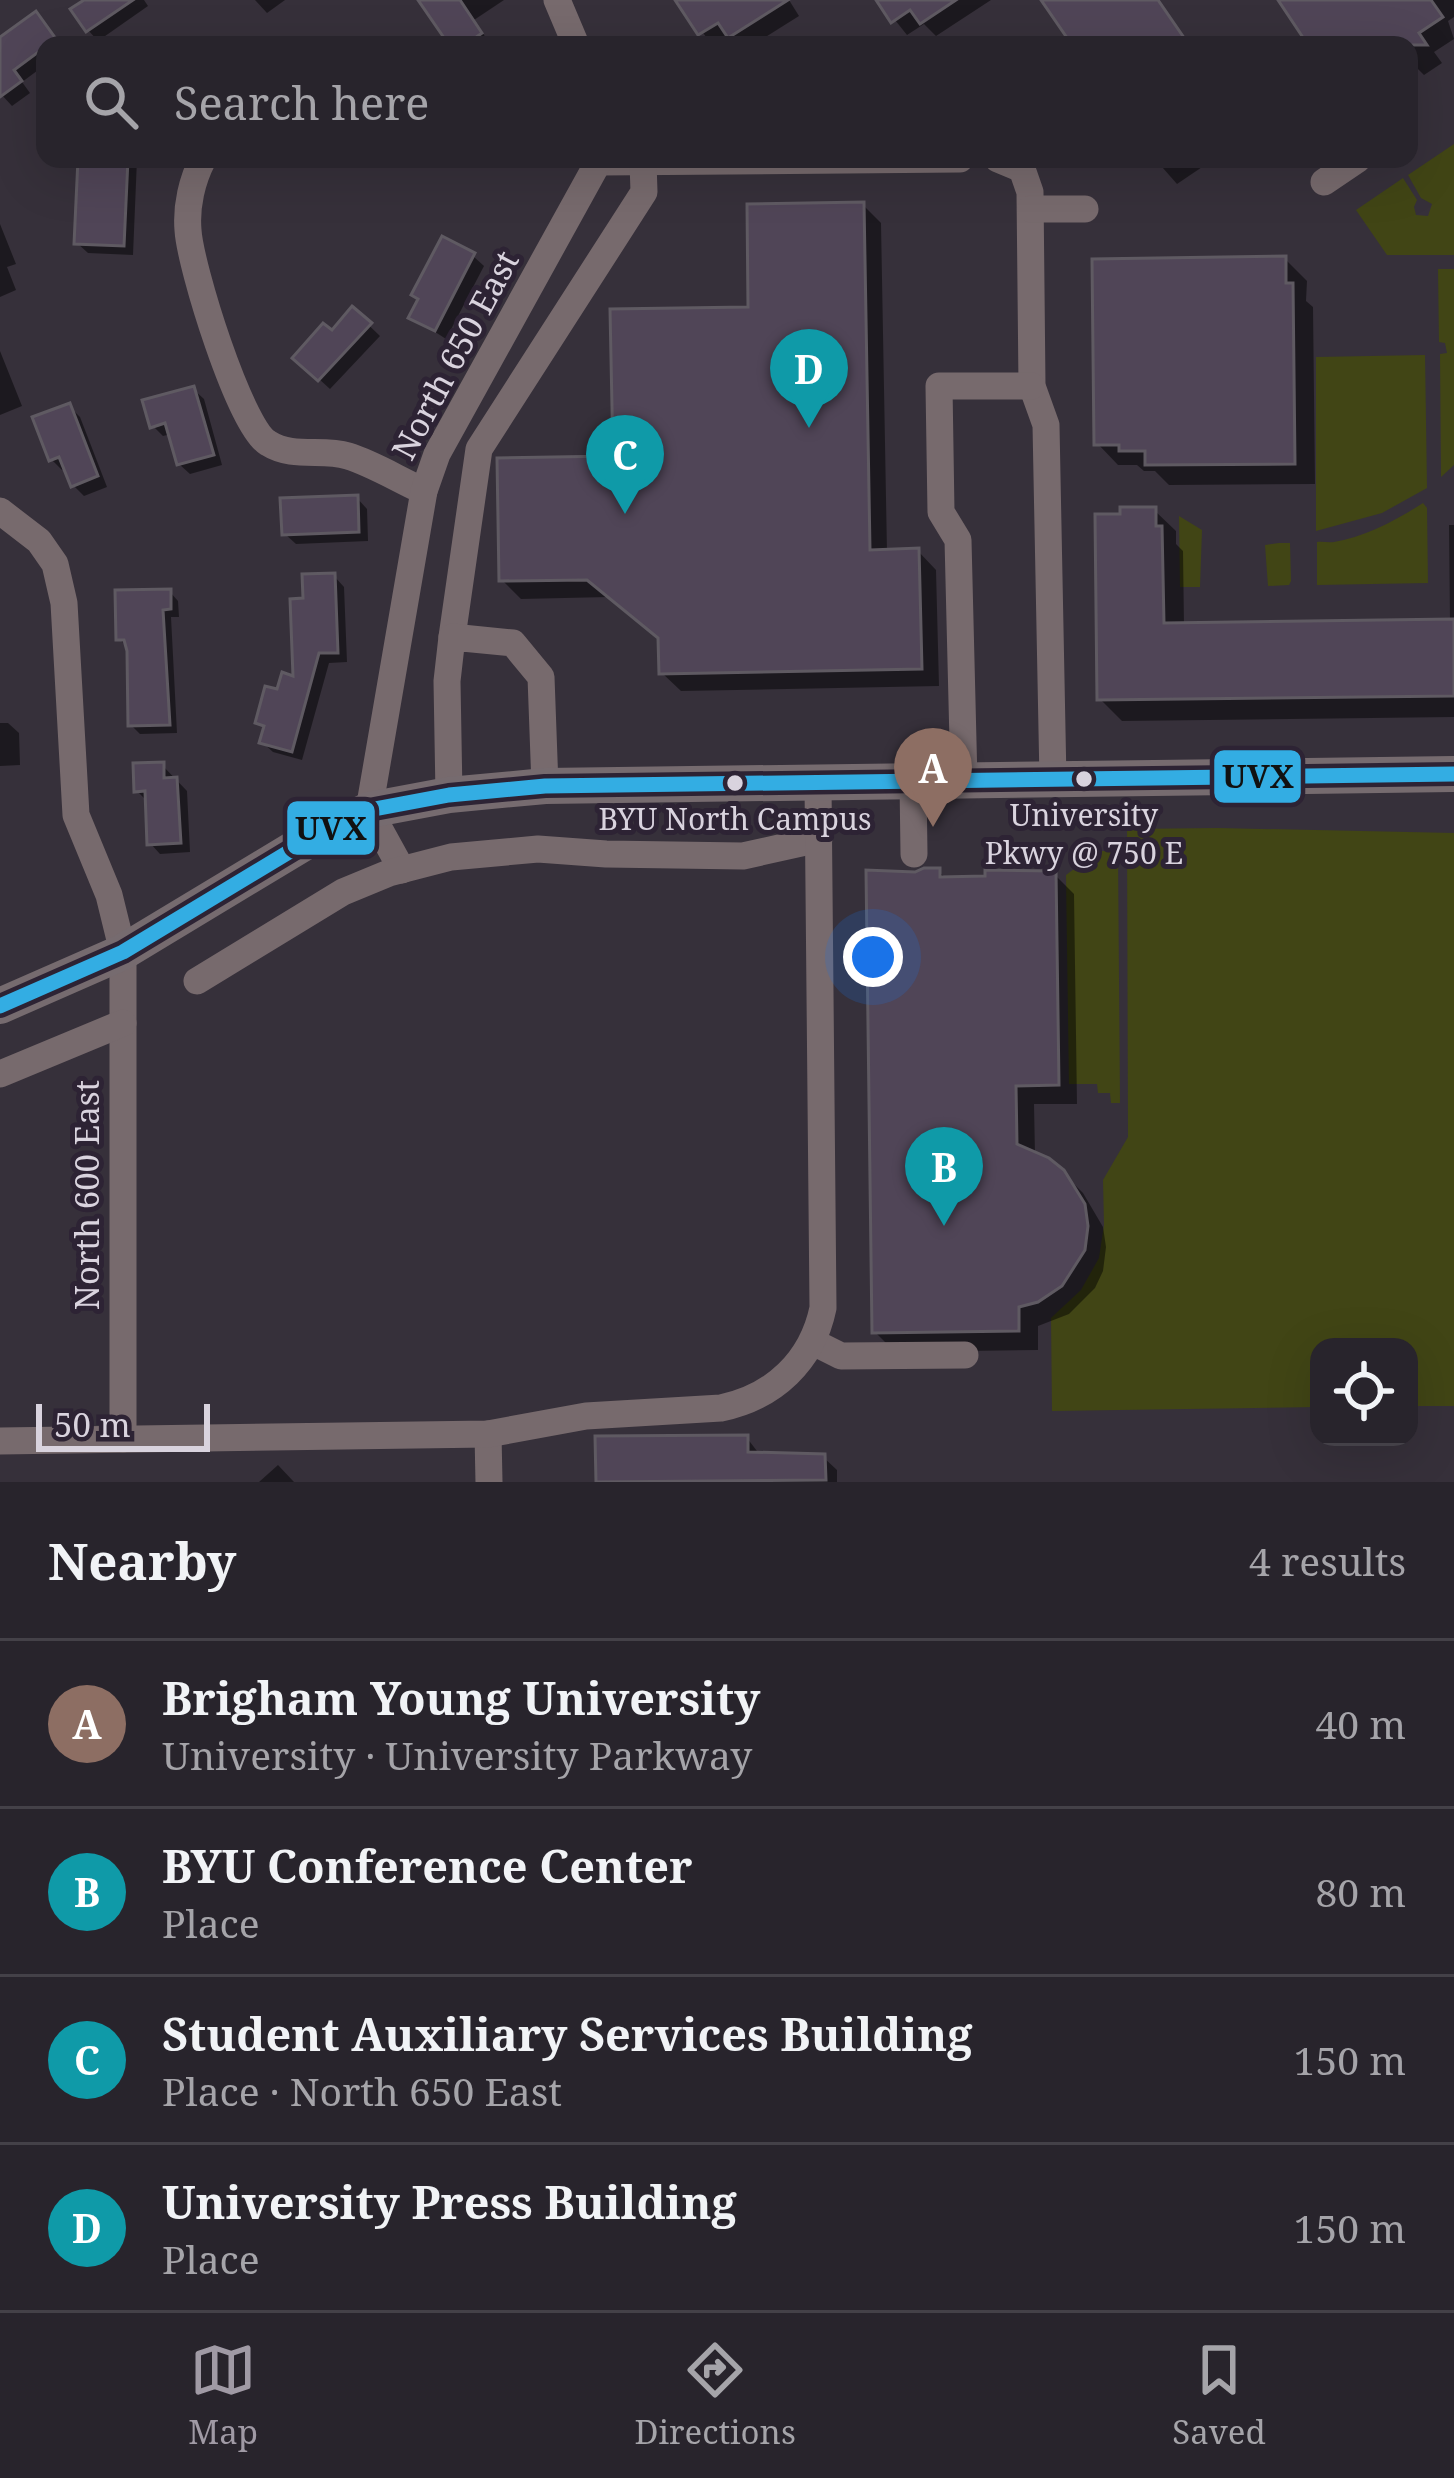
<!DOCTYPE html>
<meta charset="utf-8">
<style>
body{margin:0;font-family:"Noto Serif",serif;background:#302c34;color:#f1f3f6}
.controls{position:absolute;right:36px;bottom:36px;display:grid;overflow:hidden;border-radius:24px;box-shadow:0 12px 48px #0002}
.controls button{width:108px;height:108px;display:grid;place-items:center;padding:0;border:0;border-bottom:3px solid #444148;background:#28242c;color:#f1f3f6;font:60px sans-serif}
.scale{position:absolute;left:36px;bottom:30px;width:174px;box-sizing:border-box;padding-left:12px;border:6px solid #d9d3de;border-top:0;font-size:33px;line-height:42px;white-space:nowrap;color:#d9d3de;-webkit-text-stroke:9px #2d2334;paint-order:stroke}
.you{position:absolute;left:873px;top:957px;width:42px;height:42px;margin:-30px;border:9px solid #fff;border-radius:50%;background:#1a73e8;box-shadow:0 0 0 18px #1a73e833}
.badge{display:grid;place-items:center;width:78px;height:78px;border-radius:50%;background:#a09aa5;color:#fff;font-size:39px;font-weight:700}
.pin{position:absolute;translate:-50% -99px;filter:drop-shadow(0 3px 6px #0008)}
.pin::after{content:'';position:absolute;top:63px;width:42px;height:36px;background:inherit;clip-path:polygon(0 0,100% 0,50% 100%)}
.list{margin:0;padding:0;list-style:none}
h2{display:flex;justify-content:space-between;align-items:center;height:156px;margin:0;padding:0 48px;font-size:51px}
h2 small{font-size:39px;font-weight:400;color:#a5a4a9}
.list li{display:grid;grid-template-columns:78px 1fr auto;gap:36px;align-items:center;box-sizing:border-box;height:168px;padding:0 48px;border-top:3px solid #444148}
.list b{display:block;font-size:45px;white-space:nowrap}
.list p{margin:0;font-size:39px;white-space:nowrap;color:#a5a4a9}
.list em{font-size:39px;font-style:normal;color:#a5a4a9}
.icon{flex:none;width:66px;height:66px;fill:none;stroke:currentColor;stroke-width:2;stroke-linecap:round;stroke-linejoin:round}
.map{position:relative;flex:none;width:1454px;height:1482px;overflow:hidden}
.search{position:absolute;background:#28242c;box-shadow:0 12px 48px #0002;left:36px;right:36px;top:36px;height:132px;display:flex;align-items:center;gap:30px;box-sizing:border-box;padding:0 42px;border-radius:24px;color:#a5a4a9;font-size:45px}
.sheet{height:828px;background:#28242c}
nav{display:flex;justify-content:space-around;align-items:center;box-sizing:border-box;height:168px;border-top:3px solid #444148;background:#28242c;font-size:33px;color:#a5a4a9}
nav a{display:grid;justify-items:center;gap:6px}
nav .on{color:#a09aa5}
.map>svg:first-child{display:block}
.green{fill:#414515}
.shadow{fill:#0007}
.building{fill:#504557;stroke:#5f5a62;stroke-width:3}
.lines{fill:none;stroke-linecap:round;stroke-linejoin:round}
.minor{stroke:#776a6d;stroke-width:27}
.major{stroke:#766b6f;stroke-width:36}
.bus-1-casing{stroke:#2d2334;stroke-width:24}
.bus-1{stroke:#33ade3;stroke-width:15}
.bus-dot{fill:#d9d3de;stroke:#2d2334;stroke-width:4.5}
.labels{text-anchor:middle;stroke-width:10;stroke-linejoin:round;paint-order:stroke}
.bus-label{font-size:30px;fill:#d9d3de;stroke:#2d2334}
.street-label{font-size:33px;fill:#d9d3de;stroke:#2d2334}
.line-badge{stroke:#2d2334;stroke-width:4.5}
.pale-badge-label{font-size:33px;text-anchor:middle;font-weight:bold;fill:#111}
</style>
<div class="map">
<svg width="1454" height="1482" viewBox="0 0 1454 1482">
<rect width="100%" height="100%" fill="#36303a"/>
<g class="green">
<polygon points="1454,144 1454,255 1387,255 1356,210 1403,178 1417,200 1414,207 1416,215 1428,216 1432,204 1421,198 1408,175"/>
<polygon points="1438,269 1454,269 1454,465 1441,477 1440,354 1447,353 1445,343 1439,342"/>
<polygon points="1425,355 1427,488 1382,513 1316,531 1316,357"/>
<path d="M1423,503L1427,508L1428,583L1317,585V542C1323,541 1328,543 1334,542C1366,537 1398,519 1423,503Z"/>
<polygon points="1179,516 1202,530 1200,587 1180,587"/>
<polygon points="1279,543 1290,543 1291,581 1289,585 1268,586 1265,545"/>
<polygon points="1218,828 1454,833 1454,1406 1409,1406 1409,1347 1319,1347 1319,1407 1052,1411 1051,1318 1081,1290 1099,1258 1104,1225 1103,1180 1128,1137 1127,829"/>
<polygon points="1085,851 1118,851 1120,1103 1111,1103 1110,1093 1098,1093 1097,1084 1069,1084 1066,875 1078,866"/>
</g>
<g class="shadow">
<polygon points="89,0 144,0 148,6 98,41 88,30"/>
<polygon points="255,0 285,0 267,13"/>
<polygon points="422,0 504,0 474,20 490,44 452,45"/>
<polygon points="679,0 789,0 799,16 753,45 739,45 731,37 712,45"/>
<polygon points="879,0 991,0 936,36 924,24 907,35"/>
<polygon points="1281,0 1454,0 1454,17 1448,21 1454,39 1434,52 1442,63 1424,75 1413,64 1409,66 1409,45 1311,45"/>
<polygon points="45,25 60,45 45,45 45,65 22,82 30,93 12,106 0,93 0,41"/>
<polygon points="81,159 137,159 133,255 88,253 77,243"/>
<polygon points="1155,159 1214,159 1177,184"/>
<polygon points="863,205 881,223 887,552 918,551 936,570 939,686 681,691 662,673 661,640 609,597 521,599 502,580"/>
<polygon points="0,224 16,264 7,267 16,290 0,297"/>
<polygon points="473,256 484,266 446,339 412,317"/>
<polygon points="1285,259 1307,281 1306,301 1313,307 1315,484 1169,485 1155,471 1144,471 1137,465 1118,465 1097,443"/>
<polygon points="353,310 380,336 330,389 296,358 332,334"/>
<polygon points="0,351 22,406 0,415"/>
<polygon points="193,389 204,399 222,465 190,474 179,464 171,434 163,436 153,426"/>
<polygon points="69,406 80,417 107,487 84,496 73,485 66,468 62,470 51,459"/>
<polygon points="357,498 367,509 368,541 296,544 285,534"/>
<polygon points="1154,510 1176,531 1176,544 1183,551 1184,626 1450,622 1449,525 1454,525 1454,717 1122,721 1100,699"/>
<polygon points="334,576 344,587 347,662 329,663 302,760 273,752 262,742 266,730 258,722 279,692 296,679 306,601"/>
<polygon points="170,592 178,601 179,617 171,617 177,733 140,734 131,725 129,648 119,639"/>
<polygon points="0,723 8,723 19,733 20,765 0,766"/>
<polygon points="162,765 187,791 190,852 160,854 150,843 148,802 137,791"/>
<polygon points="939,872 947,879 1054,874 1074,894 1077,1104 1034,1104 1035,1155 1062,1172 1083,1193 1103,1227 1106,1247 1103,1271 1095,1288 1069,1314 1038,1326 1038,1350 895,1352 875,1332 916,875"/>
<polygon points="747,1438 760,1455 823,1457 837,1470 837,1482 599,1482 598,1439"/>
<polygon points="278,1465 294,1482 259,1482"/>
</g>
<g class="building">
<polygon points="84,0 133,0 86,32 70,9"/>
<polygon points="418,0 460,0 482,33 465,45 449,45"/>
<polygon points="675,0 788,0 728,38 718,23 698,35"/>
<polygon points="876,0 956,0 920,24 910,10 891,23"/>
<polygon points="1041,0 1158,0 1189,45 1072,45"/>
<polygon points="1278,0 1431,0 1443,17 1419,33 1427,45 1308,45"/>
<polygon points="36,11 56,39 14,70 22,81 0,97 0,37"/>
<polygon points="78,159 128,159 124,246 74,244"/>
<polygon points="864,202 870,550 919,548 922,669 659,674 658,638 587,580 499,581 497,458 613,456 610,309 748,307 747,204"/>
<polygon points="442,236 475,253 435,331 408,318 418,299 411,295"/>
<polygon points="1286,256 1286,283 1293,283 1295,464 1145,465 1145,451 1119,451 1119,445 1094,445 1092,259"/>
<polygon points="352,306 372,323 318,381 292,358 323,323 332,330"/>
<polygon points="194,386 214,455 177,465 165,423 150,428 142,400"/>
<polygon points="70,403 98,476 71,487 59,457 49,461 32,417"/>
<polygon points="358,495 359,532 282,535 280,498"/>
<polygon points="1120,507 1156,507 1156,526 1162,526 1164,623 1454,619 1454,696 1097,700 1095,514 1120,514"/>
<polygon points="335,573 338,653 319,653 292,752 259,743 264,726 255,723 265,686 277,689 282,672 293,676 290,599 303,598 302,574"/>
<polygon points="171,589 171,609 163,610 170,725 128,726 127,651 124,640 116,640 115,590"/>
<polygon points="164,762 164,778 177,777 181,843 147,845 145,791 134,792 133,763"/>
<polygon points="924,868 940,868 940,877 985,876 985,870 1056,871 1059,1085 1016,1086 1017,1144 1049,1158 1064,1170 1085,1204 1088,1226 1085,1250 1062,1286 1038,1302 1019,1307 1019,1331 872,1333 866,870 915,872"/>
<polygon points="748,1435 748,1452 825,1454 826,1480 596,1482 595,1436"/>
</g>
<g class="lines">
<g class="minor">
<polyline points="557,0 576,45"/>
<path d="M203,159C192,180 186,206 188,230C190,266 240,427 268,443C293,459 322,448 348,456C374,464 399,480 424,491"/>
<polyline points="998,159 1022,169 1030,192 1032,386 1046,425 1053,781"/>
<polyline points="600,162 960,159"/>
<polyline points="1324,182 1358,159"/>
<polyline points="1031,209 1085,209"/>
<polyline points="0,511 39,541 55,564 64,603 76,815 109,895 123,952 123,1439"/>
<polyline points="452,637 479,449 644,192 643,162"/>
<polyline points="913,782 914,854"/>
<polyline points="964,782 958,540 941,512 939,386 1032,386"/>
<polyline points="449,795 447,681 452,637 513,643 541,677 545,786"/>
<polyline points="402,870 369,810 424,491 437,454 600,159"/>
<polyline points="197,981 343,892 389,873 451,857 538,849 606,854 743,856 819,839"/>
<polyline points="0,1074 123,1023"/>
<polyline points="813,1342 841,1356 965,1355"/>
<polyline points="488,1434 489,1482"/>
<path d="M0,1441L488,1434L586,1416L721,1408C774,1397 812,1361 823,1308L818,784"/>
</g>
<polyline class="major" points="0,1006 123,952 317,835 369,810 449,795 545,786 1454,774"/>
<defs>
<polyline id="bus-1" points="0,1006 123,952 317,835 369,810 449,795 545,786 1454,774"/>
</defs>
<use href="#bus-1" class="bus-1-casing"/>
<use href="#bus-1" class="bus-1"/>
</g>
<g class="bus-dot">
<circle cx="1084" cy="779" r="10"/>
<circle cx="735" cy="783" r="10"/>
</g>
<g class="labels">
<g class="bus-label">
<text x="1084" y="826">University<tspan x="1084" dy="38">Pkwy @ 750 E</tspan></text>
<text x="735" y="830">BYU North Campus</text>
</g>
<g class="street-label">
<text transform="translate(455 355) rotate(-62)" y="12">North 650 East</text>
<text transform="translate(87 1195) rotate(-90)" y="12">North 600 East</text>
</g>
</g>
<g class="line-badge">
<rect x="1212" y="748" width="91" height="57" rx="12" fill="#33ade3"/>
<rect x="285" y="799" width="92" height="58" rx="12" fill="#33ade3"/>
</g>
<g class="pale-badge-label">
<text x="1258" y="788">UVX</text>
<text x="331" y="840">UVX</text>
</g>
</svg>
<div class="controls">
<button><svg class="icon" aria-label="locate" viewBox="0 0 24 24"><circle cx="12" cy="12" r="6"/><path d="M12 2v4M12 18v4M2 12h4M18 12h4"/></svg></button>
</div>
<div class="scale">50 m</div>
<div class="you"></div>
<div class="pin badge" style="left:933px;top:827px;background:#8d6e63">A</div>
<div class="pin badge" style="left:944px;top:1226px;background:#0f9aa8">B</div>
<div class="pin badge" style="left:625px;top:514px;background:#0f9aa8">C</div>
<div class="pin badge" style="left:809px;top:428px;background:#0f9aa8">D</div>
<div class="search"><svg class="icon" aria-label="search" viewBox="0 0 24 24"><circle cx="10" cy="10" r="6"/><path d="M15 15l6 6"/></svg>Search here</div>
</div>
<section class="sheet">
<h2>Nearby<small>4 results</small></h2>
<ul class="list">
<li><span class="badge" style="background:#8d6e63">A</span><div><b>Brigham Young University</b><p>University · University Parkway</p></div><em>40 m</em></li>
<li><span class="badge" style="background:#0f9aa8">B</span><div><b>BYU Conference Center</b><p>Place</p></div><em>80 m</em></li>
<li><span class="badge" style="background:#0f9aa8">C</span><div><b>Student Auxiliary Services Building</b><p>Place · North 650 East</p></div><em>150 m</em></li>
<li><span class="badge" style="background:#0f9aa8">D</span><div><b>University Press Building</b><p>Place</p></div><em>150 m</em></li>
</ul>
</section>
<nav>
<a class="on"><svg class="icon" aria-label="map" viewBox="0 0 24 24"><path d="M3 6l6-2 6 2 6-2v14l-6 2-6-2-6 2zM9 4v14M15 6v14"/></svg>Map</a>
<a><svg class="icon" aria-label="directions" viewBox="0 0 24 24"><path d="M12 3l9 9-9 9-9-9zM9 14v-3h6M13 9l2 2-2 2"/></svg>Directions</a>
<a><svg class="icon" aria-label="saved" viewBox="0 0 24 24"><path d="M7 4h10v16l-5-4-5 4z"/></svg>Saved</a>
</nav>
